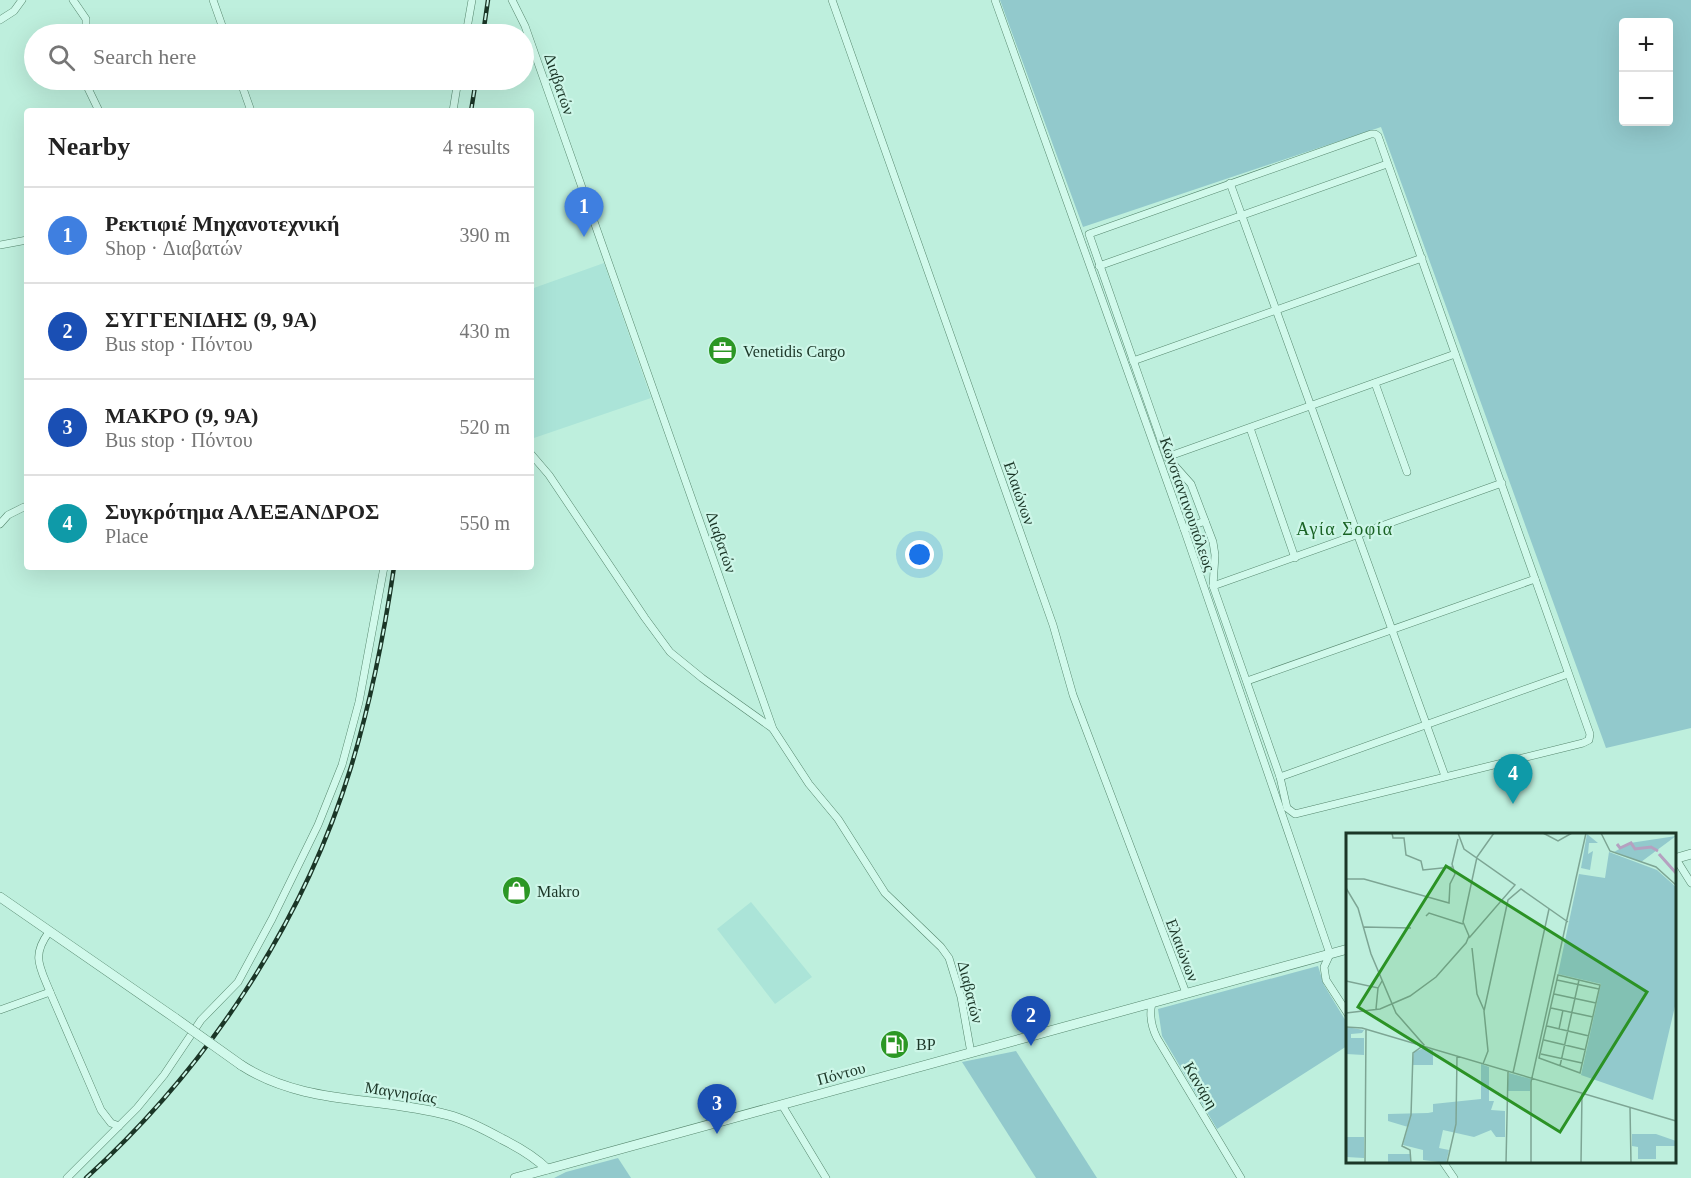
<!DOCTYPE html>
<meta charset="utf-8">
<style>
body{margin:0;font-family:Georgia,serif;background:#f6f6f6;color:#222}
.controls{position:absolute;right:18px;top:18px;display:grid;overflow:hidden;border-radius:6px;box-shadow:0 6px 24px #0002}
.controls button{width:54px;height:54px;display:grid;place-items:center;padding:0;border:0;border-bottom:2px solid #e0e0e0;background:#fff;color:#222;font:30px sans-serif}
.you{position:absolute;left:920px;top:555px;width:21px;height:21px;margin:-15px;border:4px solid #fff;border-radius:50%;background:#1a73e8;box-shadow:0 0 0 9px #1a73e833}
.badge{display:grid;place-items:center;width:39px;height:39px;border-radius:50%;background:#2c9725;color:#fff;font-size:20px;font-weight:700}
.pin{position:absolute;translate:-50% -50px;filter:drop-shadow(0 2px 3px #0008)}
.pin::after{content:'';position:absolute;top:32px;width:21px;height:18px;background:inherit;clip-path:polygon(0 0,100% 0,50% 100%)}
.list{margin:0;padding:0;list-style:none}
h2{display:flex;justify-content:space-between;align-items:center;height:78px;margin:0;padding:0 24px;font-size:26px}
h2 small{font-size:20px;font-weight:400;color:#767676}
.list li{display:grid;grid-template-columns:39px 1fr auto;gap:18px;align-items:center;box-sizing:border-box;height:96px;padding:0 24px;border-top:2px solid #e0e0e0}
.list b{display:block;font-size:22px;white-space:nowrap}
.list p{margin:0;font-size:20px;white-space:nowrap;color:#767676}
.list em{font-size:20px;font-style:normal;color:#767676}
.icon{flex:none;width:33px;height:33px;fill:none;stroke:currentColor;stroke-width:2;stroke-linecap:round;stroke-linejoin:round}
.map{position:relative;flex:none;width:1691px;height:1178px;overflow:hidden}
.search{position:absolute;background:#fff;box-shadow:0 6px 24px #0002;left:24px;top:24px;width:510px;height:66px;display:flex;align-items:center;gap:15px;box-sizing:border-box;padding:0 21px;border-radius:33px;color:#767676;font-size:22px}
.panel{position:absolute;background:#fff;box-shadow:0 6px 24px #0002;left:24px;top:108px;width:510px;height:462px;border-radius:6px}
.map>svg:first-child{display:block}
.farmland{fill:#abe4d8}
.green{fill:#92c9cc;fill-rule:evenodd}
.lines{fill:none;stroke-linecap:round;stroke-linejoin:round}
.minor-casing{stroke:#56876e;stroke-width:8}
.tertiary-casing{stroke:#56876e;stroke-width:10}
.minor{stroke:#d1f9eb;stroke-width:7}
.tertiary{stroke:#d1f9eb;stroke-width:9}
.rail-casing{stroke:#1b3627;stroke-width:4.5}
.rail{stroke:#cdf6e8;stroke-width:2;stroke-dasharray:7;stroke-linecap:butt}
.tertiary-bridge-casing{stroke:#56876e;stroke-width:10;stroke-linecap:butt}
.tertiary-bridge{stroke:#d1f9eb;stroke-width:9}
.labels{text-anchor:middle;stroke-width:4.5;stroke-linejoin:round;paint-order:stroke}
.street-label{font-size:16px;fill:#1b3627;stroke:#cdf6e8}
.poi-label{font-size:16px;fill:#1b3627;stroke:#cdf6e8;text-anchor:start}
.neighbourhood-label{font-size:18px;letter-spacing:1.5px;fill:#1a6325;stroke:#cdf6e8}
.inset-river{fill:none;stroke:#b5a1c0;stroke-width:3}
.inset-road{fill:none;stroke:#7da594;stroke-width:1.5}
.view{fill:#2b9225;fill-opacity:0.15;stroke:#2b9225;stroke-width:3}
.inset-edge{fill:none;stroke:#1b3627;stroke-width:3}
</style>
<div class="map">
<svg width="1691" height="1178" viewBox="0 0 1691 1178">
<rect width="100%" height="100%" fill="#beefdd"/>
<g class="farmland">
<polygon points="604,263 651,398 531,439 531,289"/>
<polygon points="751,902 812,977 775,1004 717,929"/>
</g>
<g class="green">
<path d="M1000,0H1691V728L1606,748L1381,127L1083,227ZM1668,22V122H1624V22Z"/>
<polygon points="1318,966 1324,985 1347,1023 1347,1046 1217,1129 1162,1036 1158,1009"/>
<polygon points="1016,1051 1097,1178 1036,1178 962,1062"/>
<polygon points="618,1158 631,1178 554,1178 566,1172"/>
</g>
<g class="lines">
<defs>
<g id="minor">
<polyline points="73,0 86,19 86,34"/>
<polyline points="213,0 225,34"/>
<polyline points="512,0 525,26 773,729 809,784 838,819 885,893 941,947 949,958 961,997 971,1053"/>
<polyline points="832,0 1053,625 1073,695 1186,993"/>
<polyline points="995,0 1184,529 1330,954 1324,967 1326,980 1348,1014"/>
<polyline points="0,20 14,11 22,0"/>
<polyline points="466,34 472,0"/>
<polyline points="84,80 99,111"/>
<polyline points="240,80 251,111"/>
<polyline points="453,111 458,80"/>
<polygon points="1371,134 1375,134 1378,136 1590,734 1589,740 1583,743 1295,814 1287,808 1280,777 1213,586 1215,555 1213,542 1191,484 1167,457 1089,234"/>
<polyline points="1230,183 1445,776"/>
<polyline points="0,245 27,240"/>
<polyline points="1099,266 1387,164"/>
<polyline points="1133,361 1422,258"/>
<polyline points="1375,383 1407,472"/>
<polyline points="1250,428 1295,558"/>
<polyline points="531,454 549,475 645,618 670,652 702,678 772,728"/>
<polyline points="1167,457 1455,354"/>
<polyline points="0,524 8,515 24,507"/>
<polyline points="1184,529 1205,521"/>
<polyline points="1213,586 1502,483"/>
<polyline points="1247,681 1535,579"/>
<polyline points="1280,777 1568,674"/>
<polyline points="1676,859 1691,883"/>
<polyline points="50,992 101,1110 111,1123 119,1126"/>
<path d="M1152,1003C1149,1016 1151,1026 1157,1038L1241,1178"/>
<path d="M0,1010L50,992C40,967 31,956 49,932"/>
<polyline points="782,1105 826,1178"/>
<polyline points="1443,1162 1454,1178"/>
<polyline points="67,1178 137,1108 164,1075 201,1020 238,982 272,919 318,825 342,765 359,702 384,567"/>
</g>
<g id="tertiary">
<polyline points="1674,859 1691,854"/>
<polyline points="0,897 175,1018"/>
<path d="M241,1065C304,1106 379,1096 448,1115C467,1120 484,1129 502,1139C518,1147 534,1156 547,1169"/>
<polyline points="515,1178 1348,949"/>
</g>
</defs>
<use href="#minor" class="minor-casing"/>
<use href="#tertiary" class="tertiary-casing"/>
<use href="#minor" class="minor"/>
<use href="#tertiary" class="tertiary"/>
<defs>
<g id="rail">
<polyline points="483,34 488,0"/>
<polyline points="471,111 476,80"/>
<path d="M86,1178C207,1068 303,924 351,767C371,701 384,635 394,567"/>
</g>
</defs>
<use href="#rail" class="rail-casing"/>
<use href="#rail" class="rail"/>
<defs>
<polyline id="tertiary-bridge" points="175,1018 241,1065"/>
</defs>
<use href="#tertiary-bridge" class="tertiary-bridge-casing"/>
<use href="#tertiary-bridge" class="tertiary-bridge"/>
</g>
<defs>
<symbol id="office-disc" viewBox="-11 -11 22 22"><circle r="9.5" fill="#2c9725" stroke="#cdf6e8"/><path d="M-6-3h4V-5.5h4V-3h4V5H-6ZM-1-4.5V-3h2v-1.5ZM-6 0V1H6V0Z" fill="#fff"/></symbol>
<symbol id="shop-disc" viewBox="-11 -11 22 22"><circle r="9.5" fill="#2c9725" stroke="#cdf6e8"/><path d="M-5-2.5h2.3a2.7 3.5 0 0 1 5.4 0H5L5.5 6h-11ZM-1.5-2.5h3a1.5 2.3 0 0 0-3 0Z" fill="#fff"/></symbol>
<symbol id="fuel-disc" viewBox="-11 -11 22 22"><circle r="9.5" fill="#2c9725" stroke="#cdf6e8"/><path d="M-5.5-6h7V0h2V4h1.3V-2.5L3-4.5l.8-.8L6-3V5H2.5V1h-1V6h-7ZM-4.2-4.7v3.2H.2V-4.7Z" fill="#fff"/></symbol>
</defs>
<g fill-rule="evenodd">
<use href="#office-disc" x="706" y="334" width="33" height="33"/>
<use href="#shop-disc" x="500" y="874" width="33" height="33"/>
<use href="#fuel-disc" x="878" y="1028" width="33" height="33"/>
</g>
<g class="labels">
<g class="street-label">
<text transform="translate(560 84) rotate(71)" y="6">Διαβατών</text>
<text transform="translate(1020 493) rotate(71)" y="6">Ελαιώνων</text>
<text transform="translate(1188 504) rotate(71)" y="6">Κωνσταντινουπόλεως</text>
<text transform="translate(722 542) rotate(71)" y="6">Διαβατών</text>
<text transform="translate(1183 950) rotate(69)" y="6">Ελαιώνων</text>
<text transform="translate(971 992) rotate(76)" y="6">Διαβατών</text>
<text transform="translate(841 1073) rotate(-15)" y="6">Πόντου</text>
<text transform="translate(1201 1085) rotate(59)" y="6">Κανάρη</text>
<text transform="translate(401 1092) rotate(9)" y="6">Μαγνησίας</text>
</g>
<g class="poi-label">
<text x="743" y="357">Venetidis Cargo</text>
<text x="537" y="897">Makro</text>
<text x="916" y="1050">BP</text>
</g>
<g class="neighbourhood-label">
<text x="1345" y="535">Αγία Σοφία</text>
</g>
</g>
<g transform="translate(1346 833)">
<rect width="330" height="330" fill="#beefdd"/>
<path d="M241,1L252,10H243L242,21L247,18L244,37L235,35ZM330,3L295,29L268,19L284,10ZM263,19L311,37L330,54V169L307,267L235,242L255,151L212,141L233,41L259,45ZM0,194L18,197L16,200L5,201V205H18V222L0,221ZM78,215L87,217V232H66L68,219ZM135,231L143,234V268H148L145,277L159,278V304H150L145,297L128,304L97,297L93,315L103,317L100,330L77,327V317L57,312L62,294L42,288V281L82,280L87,279V271L135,266ZM163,240L185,246L184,258H161ZM286,301H310L330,308V313H310V326H292V314L286,313ZM0,304H18V325L0,324ZM42,321H64V330H42Z" fill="#92c9cc"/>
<path class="inset-river" d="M271,11L274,15L285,10L289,16L305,14L312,18M313,21L330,40"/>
<path class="inset-road" d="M46,0L47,5H58L60,22L75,28L77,37L106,34M112,0L118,16L169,52L123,105M197,0L212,8L226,0M255,0L264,18L310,34L330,52M0,46H18L103,70L104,51L109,41L106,31L112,6M0,55L12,75L25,121L50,180L78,212L67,220L65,282L56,313L64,317L65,330M80,83L83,80L117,91M18,94L65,95M126,115L131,161L138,177M212,142L254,152L234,240L193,225ZM211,147L253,156M0,148L32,155L36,148M208,161L250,170M205,175L247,184M30,176L32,155M0,180L34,176L64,163L90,144L120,110L123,103L117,89L131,24L148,0M201,193L243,203M0,194L16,195L330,288M213,196L217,177M198,207L240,217M195,221L236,230M137,231L142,218L138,178L162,67L175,56L222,89M214,233L233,147M167,240L203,76M284,275L285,330M19,330L20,197M101,330L110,291L111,223M160,330L162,239M185,330V249L240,0M235,330L236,260"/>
<path class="view" d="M100,33L301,159L214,299L12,174Z"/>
<rect width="330" height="330" class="inset-edge"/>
</g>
</svg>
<div class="controls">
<button>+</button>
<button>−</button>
</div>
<div class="you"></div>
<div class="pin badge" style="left:584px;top:237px;background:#3f7fe0">1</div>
<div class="pin badge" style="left:1031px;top:1046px;background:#1a4fb4">2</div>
<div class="pin badge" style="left:717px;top:1134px;background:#1a4fb4">3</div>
<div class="pin badge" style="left:1513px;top:804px;background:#0f9aa8">4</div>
<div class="search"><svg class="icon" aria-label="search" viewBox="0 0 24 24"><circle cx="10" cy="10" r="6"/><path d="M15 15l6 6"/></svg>Search here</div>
<section class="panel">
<h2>Nearby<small>4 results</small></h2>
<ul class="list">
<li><span class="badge" style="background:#3f7fe0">1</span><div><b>Ρεκτιφιέ Μηχανοτεχνική</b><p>Shop · Διαβατών</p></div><em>390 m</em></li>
<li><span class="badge" style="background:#1a4fb4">2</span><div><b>ΣΥΓΓΕΝΙΔΗΣ (9, 9Α)</b><p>Bus stop · Πόντου</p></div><em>430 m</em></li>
<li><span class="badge" style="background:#1a4fb4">3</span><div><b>ΜΑΚΡΟ (9, 9Α)</b><p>Bus stop · Πόντου</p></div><em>520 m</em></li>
<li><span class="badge" style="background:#0f9aa8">4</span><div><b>Συγκρότημα ΑΛΕΞΑΝΔΡΟΣ</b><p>Place</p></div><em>550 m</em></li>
</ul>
</section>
</div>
